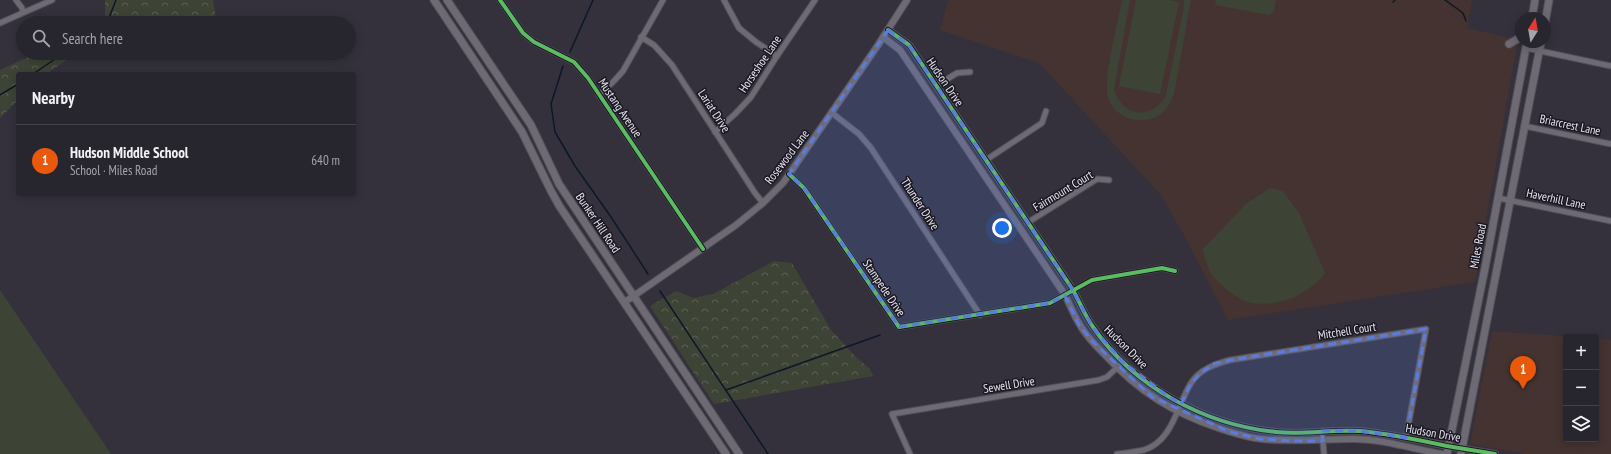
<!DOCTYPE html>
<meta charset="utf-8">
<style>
body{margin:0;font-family:"PT Sans Narrow",sans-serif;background:#2f2d35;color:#f1f3f6}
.controls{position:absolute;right:12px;bottom:12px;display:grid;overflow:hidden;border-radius:4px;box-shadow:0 2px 10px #0003}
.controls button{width:36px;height:36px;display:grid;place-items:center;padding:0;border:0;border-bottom:1px solid #434249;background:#27252d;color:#f1f3f6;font:20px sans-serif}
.compass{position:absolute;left:1515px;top:12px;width:36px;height:36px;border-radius:50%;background:#27252d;box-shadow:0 2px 10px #0003;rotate:11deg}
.you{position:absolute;left:1002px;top:228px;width:14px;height:14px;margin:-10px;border:3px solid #fff;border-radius:50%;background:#1a73e8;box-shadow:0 0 0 6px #1a73e833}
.badge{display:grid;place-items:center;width:26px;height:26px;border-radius:50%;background:#ea580c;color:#fff;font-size:13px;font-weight:700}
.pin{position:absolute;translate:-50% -33px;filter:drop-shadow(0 1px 2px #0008)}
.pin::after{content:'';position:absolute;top:21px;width:14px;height:12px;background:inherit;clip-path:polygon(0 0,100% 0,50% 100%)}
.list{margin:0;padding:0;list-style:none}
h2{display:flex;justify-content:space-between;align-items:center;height:52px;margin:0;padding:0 16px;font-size:17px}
h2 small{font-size:13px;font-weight:400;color:#a4a5aa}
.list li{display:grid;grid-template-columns:26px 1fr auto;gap:12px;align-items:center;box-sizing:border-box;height:72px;padding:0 16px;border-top:1px solid #434249}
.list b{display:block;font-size:15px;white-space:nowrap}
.list p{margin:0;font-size:13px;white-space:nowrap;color:#a4a5aa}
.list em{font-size:13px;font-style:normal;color:#a4a5aa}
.icon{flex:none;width:22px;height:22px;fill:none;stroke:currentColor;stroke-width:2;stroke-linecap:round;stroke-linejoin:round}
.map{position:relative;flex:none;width:1611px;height:454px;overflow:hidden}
.search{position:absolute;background:#27252d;box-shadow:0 2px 10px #0003;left:16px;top:16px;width:340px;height:44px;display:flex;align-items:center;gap:10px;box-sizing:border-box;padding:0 14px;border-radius:22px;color:#a4a5aa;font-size:15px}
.panel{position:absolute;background:#27252d;box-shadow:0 2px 10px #0003;left:16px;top:72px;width:340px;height:124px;border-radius:4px}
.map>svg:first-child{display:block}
.education{fill:#443330}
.grass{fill:#3d4435}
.forest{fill:url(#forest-crowns)}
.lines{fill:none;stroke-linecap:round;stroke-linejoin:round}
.stream{stroke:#0b1829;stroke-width:1.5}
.minor-casing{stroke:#524f59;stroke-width:7}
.tertiary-casing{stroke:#524f59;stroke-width:8}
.secondary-casing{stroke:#524f59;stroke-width:9}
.minor{stroke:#6d6a73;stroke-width:5}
.tertiary{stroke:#6d6a73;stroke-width:6}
.secondary{stroke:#6d6a73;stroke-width:7}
.cycleway-casing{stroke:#191720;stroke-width:6}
.cycleway{stroke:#5cba63;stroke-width:4}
.marked{fill:#5a7ce0;fill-opacity:0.2;stroke:#5a7ce0;stroke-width:3;stroke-dasharray:8 5;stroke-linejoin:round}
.labels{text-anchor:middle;stroke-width:3;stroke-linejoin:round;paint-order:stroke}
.street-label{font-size:12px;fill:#eae6f3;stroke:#191720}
</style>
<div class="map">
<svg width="1611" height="454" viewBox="0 0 1611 454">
<defs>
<pattern id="forest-crowns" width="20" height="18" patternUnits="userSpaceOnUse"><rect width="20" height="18" fill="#3d4435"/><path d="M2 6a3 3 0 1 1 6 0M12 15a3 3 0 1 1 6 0" fill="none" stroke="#595f53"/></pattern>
</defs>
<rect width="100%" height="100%" fill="#34313c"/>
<g class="education">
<polygon points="948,0 1472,0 1467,28 1518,40 1475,282 1228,320 1184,235 1160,194 1039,63 940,30"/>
<polygon points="1492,331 1577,337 1566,337 1566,439 1596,439 1596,338 1611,340 1611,454 1526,454 1470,444"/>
</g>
<g class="grass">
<path d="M1122,0H1130L1114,89C1122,116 1148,121 1165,98L1184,7V0H1191L1174,94C1169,108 1160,119 1144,120C1129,122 1112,112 1108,97C1103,79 1118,21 1122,0Z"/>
<polygon points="1136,0 1169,0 1179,2 1160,94 1119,86"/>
<polygon points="1216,0 1276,0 1274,12 1269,15 1215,5"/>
<path d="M1270,188L1283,191L1299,213L1325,273C1308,295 1279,307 1252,303C1239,301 1220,285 1212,275C1207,268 1205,257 1202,250L1246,204Z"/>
<polygon points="0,290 111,454 0,454"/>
</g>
<g class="forest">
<polygon points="105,0 213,0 216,19 213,23 132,23 123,21 120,23 101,23 105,21"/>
<polygon points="37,53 77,53 46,74 18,74 18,100 0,118 0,70"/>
<polygon points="774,261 792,263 831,330 855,356 870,369 873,376 714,404 650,306 676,291 693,298 713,294"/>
</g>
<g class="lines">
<g class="stream">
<polyline points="1445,0 1463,13 1466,21"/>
<polyline points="1393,2 1395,0"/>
<polyline points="107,23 116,0"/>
<polyline points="570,52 593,0"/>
<polyline points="563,66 551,104 555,132 575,166 611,217 648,274"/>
<polyline points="33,74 64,53"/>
<polyline points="0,95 18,84"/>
<polyline points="660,291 768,454"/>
<polyline points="726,390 880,335"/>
</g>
<defs>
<g id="minor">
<polyline points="16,0 22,8 23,12"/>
<polyline points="500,0 523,33 534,42 574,62 588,78 703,249"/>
<polyline points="724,0 739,28 756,42 777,56"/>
<polyline points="0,23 52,0"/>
<polyline points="641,37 654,45 672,65 755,193 763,203"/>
<polyline points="1526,48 1611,66"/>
<polyline points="936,86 957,73 970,72"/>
<polyline points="599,95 614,81 623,71 663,0"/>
<polyline points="832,113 859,134 871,148 980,315"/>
<polyline points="1524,126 1611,144"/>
<polyline points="715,132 735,114 751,97 777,56 815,0"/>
<polyline points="986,160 1042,123 1046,111"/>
<polyline points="789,174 804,188 899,327 1050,303 1092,280 1162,268 1175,271"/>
<polyline points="1498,198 1611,221"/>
<polyline points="1027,223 1097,179 1109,180"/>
<polyline points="1322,431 1324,454"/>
<polyline points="910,454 892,414 1099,380 1107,377 1123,362"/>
<path d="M1117,454C1125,453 1136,452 1144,450C1173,441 1177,405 1191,383C1200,369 1215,364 1230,360L1426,329L1406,438"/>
</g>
<g id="tertiary">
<path d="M888,30L909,45L1073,290C1080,303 1085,316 1093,327C1134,387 1205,425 1276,432C1304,435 1333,429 1361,431C1390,434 1419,440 1447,446C1463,449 1479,451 1495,454"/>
<path d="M883,37L900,50L1065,295C1070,305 1074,316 1080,325C1086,336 1096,346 1105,355C1139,392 1173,413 1221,429C1234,433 1248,438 1262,439C1292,442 1322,439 1353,439C1383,439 1413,449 1442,454"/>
<polyline points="625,302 736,225 763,203 783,183 878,45 907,0"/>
</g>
<g id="secondary">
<polyline points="434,0 522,132 551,191 560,207 726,454"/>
<polyline points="447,0 531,125 559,184 739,454"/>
<polyline points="1532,18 1535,0"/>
<polyline points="1545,23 1549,0"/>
<polyline points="1509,44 1521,37"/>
<polyline points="1447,454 1485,268 1527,42"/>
<polyline points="1461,454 1541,42"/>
</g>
</defs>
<use href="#minor" class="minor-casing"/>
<use href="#tertiary" class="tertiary-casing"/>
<use href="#secondary" class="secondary-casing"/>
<use href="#minor" class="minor"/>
<use href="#tertiary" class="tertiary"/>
<use href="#secondary" class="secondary"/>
<defs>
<g id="cycleway">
<polyline points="500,0 523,33 534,42 574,62 588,78 703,249"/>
<path d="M888,30L909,45L1073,290C1080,303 1085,316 1093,327C1134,387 1205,425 1276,432C1304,435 1333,429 1361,431C1390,434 1419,440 1447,446C1463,449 1479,451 1495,454"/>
<polyline points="789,174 804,188 899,327 1050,303 1092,280 1162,268 1175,271"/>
</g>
</defs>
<use href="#cycleway" class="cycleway-casing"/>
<use href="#cycleway" class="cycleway"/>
</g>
<path class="marked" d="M888,30L909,45L1073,290L1093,328L1123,362L1165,394L1181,404L1191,383L1201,373L1213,364L1230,360L1426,329L1406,438L1360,431H1322L1323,441H1295L1260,439L1230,432L1152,397L1094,343L1079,325L1065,296L1050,303L899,327L804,188L789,174Z"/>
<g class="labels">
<g class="street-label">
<text transform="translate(760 64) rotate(-56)" y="4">Horseshoe Lane</text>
<text transform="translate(945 82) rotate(56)" y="4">Hudson Drive</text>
<text transform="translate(620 108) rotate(56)" y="4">Mustang Avenue</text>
<text transform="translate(714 111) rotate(57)" y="4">Lariat Drive</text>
<text transform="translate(1570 125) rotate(12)" y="4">Briarcrest Lane</text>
<text transform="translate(787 157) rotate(-53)" y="4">Rosewood Lane</text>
<text transform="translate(1063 191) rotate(-31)" y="4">Fairmount Court</text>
<text transform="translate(1556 199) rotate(12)" y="4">Haverhill Lane</text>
<text transform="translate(920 204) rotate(57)" y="4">Thunder Drive</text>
<text transform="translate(598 223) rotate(56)" y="4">Bunker Hill Road</text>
<text transform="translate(1478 246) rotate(-79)" y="4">Miles Road</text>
<text transform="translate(884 288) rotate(56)" y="4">Stampede Drive</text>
<text transform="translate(1347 331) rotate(-9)" y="4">Mitchell Court</text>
<text transform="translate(1126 347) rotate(45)" y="4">Hudson Drive</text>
<text transform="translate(1009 385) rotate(-9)" y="4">Sewell Drive</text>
<text transform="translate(1433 433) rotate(10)" y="4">Hudson Drive</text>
</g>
</g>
</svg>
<div class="controls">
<button>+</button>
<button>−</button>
<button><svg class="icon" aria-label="layers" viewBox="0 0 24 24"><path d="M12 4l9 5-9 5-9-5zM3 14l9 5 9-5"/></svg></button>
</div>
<svg class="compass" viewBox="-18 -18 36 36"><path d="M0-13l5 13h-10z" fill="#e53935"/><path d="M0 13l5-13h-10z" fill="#a4a5aa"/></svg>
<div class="you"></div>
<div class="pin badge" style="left:1523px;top:389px">1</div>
<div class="search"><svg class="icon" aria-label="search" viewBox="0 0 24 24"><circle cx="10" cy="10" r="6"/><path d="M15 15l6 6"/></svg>Search here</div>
<section class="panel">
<h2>Nearby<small></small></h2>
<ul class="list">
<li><span class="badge">1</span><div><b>Hudson Middle School</b><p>School · Miles Road</p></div><em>640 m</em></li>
</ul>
</section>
</div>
